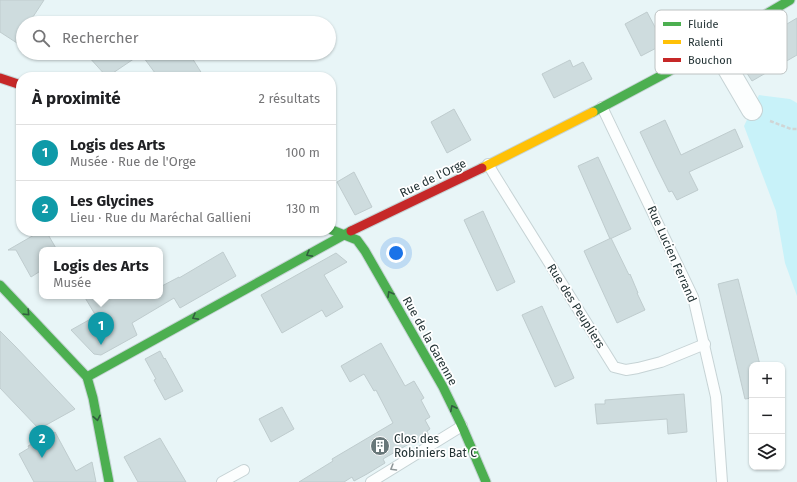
<!DOCTYPE html>
<html lang="fr">
<meta charset="utf-8">
<style>
body{margin:0;font-family:"Fira Sans",sans-serif;background:#f6f6f6;color:#202124}
.controls{position:absolute;right:12px;bottom:12px;display:grid;overflow:hidden;border-radius:8px;box-shadow:0 1px 3px #0004}
.controls button{width:36px;height:36px;display:grid;place-items:center;padding:0;border:0;border-bottom:1px solid #e0e0e0;background:#fff;color:#202124;font:20px sans-serif}
.you{position:absolute;left:396px;top:253px;width:14px;height:14px;margin:-10px;border:3px solid #fff;border-radius:50%;background:#1a73e8;box-shadow:0 0 0 6px #1a73e833}
.badge{display:grid;place-items:center;width:26px;height:26px;border-radius:50%;background:#d93025;color:#fff;font-size:13px;font-weight:700}
.pin{position:absolute;translate:-50% -33px;filter:drop-shadow(0 1px 2px #0008)}
.pin::after{content:'';position:absolute;top:21px;width:14px;height:12px;background:inherit;clip-path:polygon(0 0,100% 0,50% 100%)}
.popup{position:absolute;left:39px;top:247px;width:124px;height:52px;box-sizing:border-box;display:grid;place-content:center;border-radius:8px;background:#fff;filter:drop-shadow(0 1px 3px #0005);font-size:13px;white-space:nowrap;color:#757577}
.popup b{font-size:15px;color:#202124}
.popup::after{content:'';position:absolute;left:50%;top:100%;margin-left:-8px;border:8px solid transparent;border-top-color:#fff}
.list{margin:0;padding:0;list-style:none}
h2{display:flex;justify-content:space-between;align-items:center;height:52px;margin:0;padding:0 16px;font-size:17px}
h2 small{font-size:13px;font-weight:400;color:#757577}
.list li{display:grid;grid-template-columns:26px 1fr auto;gap:12px;align-items:center;box-sizing:border-box;height:56px;padding:0 16px;border-top:1px solid #e0e0e0}
.list b{display:block;font-size:15px;white-space:nowrap}
.list p{margin:0;font-size:13px;white-space:nowrap;color:#757577}
.list em{font-size:13px;font-style:normal;color:#757577}
.icon{flex:none;width:22px;height:22px;fill:none;stroke:currentColor;stroke-width:2;stroke-linecap:round;stroke-linejoin:round}
.map{position:relative;flex:none;width:797px;height:482px;overflow:hidden}
.search{position:absolute;background:#fff;box-shadow:0 1px 3px #0004;left:16px;top:16px;width:320px;height:44px;display:flex;align-items:center;gap:10px;box-sizing:border-box;padding:0 14px;border-radius:22px;color:#757577;font-size:15px}
.panel{position:absolute;background:#fff;box-shadow:0 1px 3px #0004;left:16px;top:72px;width:320px;height:164px;border-radius:16px}
.map>svg:first-child{display:block}
.green{fill:#c8f2f9}
.building{fill:#cedcde;stroke:#bfccce}
.lines{fill:none;stroke-linecap:round;stroke-linejoin:round}
.lane-casing{stroke:#c6d3d5;stroke-width:12}
.street-casing{stroke:#c6d3d5;stroke-width:22}
.fast-casing{stroke:#c6d3d5;stroke-width:11}
.slow-casing{stroke:#c6d3d5;stroke-width:11}
.jam-casing{stroke:#c6d3d5;stroke-width:11}
.path{stroke:#d0d5d5;stroke-width:2.5;stroke-dasharray:4 2;stroke-linecap:butt}
.lane{stroke:#fcfefe;stroke-width:10}
.street{stroke:#fcfefe;stroke-width:20}
.fast{stroke:#4caf50;stroke-width:9}
.slow{stroke:#ffc107;stroke-width:9}
.jam{stroke:#c62828;stroke-width:9}
.oneway{stroke:#315e3e}
.oneway2{stroke:#90989a}
.labels{text-anchor:middle;stroke-width:3.5;stroke-linejoin:round;paint-order:stroke}
.street-label{font-size:12px;fill:#233335;stroke:#fff}
.poi-label{font-size:12px;fill:#233335;stroke:#fff;text-anchor:start}
.key{fill:#fff;stroke:#bdc2c2;stroke-width:1}
.key-label{font-size:11px;fill:#233335}
</style>
<div class="map">
<svg width="797" height="482" viewBox="0 0 797 482">
<rect width="100%" height="100%" fill="#e8f5f7"/>
<polygon class="green" points="759,95 790,99 797,103 797,296 785,263 776,211 744,126"/>
<g class="building">
<polygon points="0,0 44,0 29,23 23,23 23,33 17,43 0,32"/>
<polygon points="647,12 664,44 641,56 625,24"/>
<polygon points="797,18 797,55 752,81 735,55"/>
<polygon points="91,53 189,53 204,77 158,77 141,54 107,77 88,56"/>
<polygon points="570,60 573,67 583,62 592,79 554,98 542,74"/>
<polygon points="454,109 471,140 447,153 431,122"/>
<polygon points="665,120 681,155 735,129 743,147 689,172 698,190 677,200 672,191 669,192 656,166 640,132"/>
<polygon points="598,157 631,229 610,239 578,166"/>
<polygon points="354,172 372,207 355,215 337,182"/>
<polygon points="483,211 515,282 497,291 464,220"/>
<polygon points="41,231 46,231 57,250 42,250 42,270 31,277 16,250 8,250"/>
<polygon points="611,238 629,275 630,274 638,293 637,293 645,310 617,323 584,251"/>
<polygon points="223,252 236,276 180,308 174,298 132,323 137,335 101,355 94,354 71,330 96,316 84,296 160,296 160,287 179,277 179,278"/>
<polygon points="336,253 347,262 324,275 343,307 326,317 322,310 282,333 261,295"/>
<polygon points="738,279 760,365 752,365 752,398 745,399 718,284"/>
<polygon points="542,306 574,378 555,387 522,315"/>
<polygon points="0,331 15,346 75,409 39,429 0,388"/>
<polygon points="381,343 405,386 414,381 424,398 421,400 430,417 425,420 430,429 427,431 429,436 415,444 414,441 383,459 385,463 367,474 354,481 352,477 344,482 299,482 333,461 332,459 393,423 376,390 374,391 364,374 350,382 341,366"/>
<polygon points="160,351 164,359 165,358 183,391 165,400 154,380 156,379 145,359"/>
<polygon points="684,394 687,432 668,434 667,419 597,424 595,404 605,404 605,400"/>
<polygon points="282,407 294,429 271,442 259,419"/>
<polygon points="55,432 76,471 92,462 96,482 34,482 19,454 29,448 28,446"/>
<polygon points="160,438 186,482 138,482 124,457"/>
</g>
<g class="lines">
<defs>
<g id="lane">
<polyline points="602,107 693,297 716,397 722,482"/>
<polyline points="488,164 495,176 614,367 626,370 638,368 661,362 705,344"/>
<polyline points="222,482 244,470"/>
<polyline points="371,482 462,426"/>
</g>
<polyline id="street" points="714,45 752,110"/>
<g id="fast">
<polyline points="593,112 666,73 790,0"/>
<polyline points="332,230 357,240 365,251 443,387 462,426 486,482"/>
<polyline points="0,285 87,377 93,398 109,482"/>
<polyline points="87,377 351,231"/>
</g>
<polyline id="slow" points="482,168 593,112"/>
<g id="jam">
<polyline points="0,78 21,85"/>
<polyline points="351,231 482,168"/>
</g>
</defs>
<use href="#lane" class="lane-casing"/>
<use href="#street" class="street-casing"/>
<use href="#fast" class="fast-casing"/>
<use href="#slow" class="slow-casing"/>
<use href="#jam" class="jam-casing"/>
<polyline class="path" points="770,121 791,129 797,129"/>
<use href="#lane" class="lane"/>
<use href="#street" class="street"/>
<use href="#fast" class="fast"/>
<use href="#slow" class="slow"/>
<use href="#jam" class="jam"/>
</g>
<defs><path id="oneway-chevron" d="M-2-3.5L2.5 0L-2 3.5" fill="none" stroke-width="1.6" stroke-linecap="round" stroke-linejoin="round"/></defs>
<g class="oneway">
<use href="#oneway-chevron" transform="translate(309 254) rotate(151)"/>
<use href="#oneway-chevron" transform="translate(390 294) rotate(-120)"/>
<use href="#oneway-chevron" transform="translate(27 313) rotate(46)"/>
<use href="#oneway-chevron" transform="translate(195 317) rotate(151)"/>
<use href="#oneway-chevron" transform="translate(453 408) rotate(-117)"/>
<use href="#oneway-chevron" transform="translate(97 418) rotate(79)"/>
</g>
<use class="oneway2" href="#oneway-chevron" transform="translate(393 468) rotate(149)"/>
<defs>
<symbol id="building-disc" viewBox="-11 -11 22 22"><circle r="9.5" fill="#687779" stroke="#fff"/><path d="M-4-6H4V6H1V3H-1V6H-4ZM-2.5-4.3h1.7v1.8h-1.7ZM.8-4.3h1.7v1.8H.8ZM-2.5-1h1.7V.8h-1.7ZM.8-1h1.7V.8H.8Z" fill="#fff"/></symbol>
</defs>
<g fill-rule="evenodd">
<use href="#building-disc" x="369" y="435" width="22" height="22"/>
</g>
<g class="labels">
<g class="street-label">
<text transform="translate(433 178) rotate(-26)" y="4">Rue de l'Orge</text>
<text transform="translate(672 254) rotate(66)" y="4">Rue Lucien Ferrand</text>
<text transform="translate(576 306) rotate(58)" y="4">Rue des Peupliers</text>
<text transform="translate(430 341) rotate(61)" y="4">Rue de la Garenne</text>
</g>
<g class="poi-label">
<text x="394" y="443">Clos des<tspan x="394" dy="14">Robiniers Bat C</tspan></text>
</g>
</g>
<rect x="655" y="10" width="132" height="64" rx="6" class="key"/>
<rect x="663" y="22" width="18" height="4" fill="#4caf50"/>
<rect x="663" y="40" width="18" height="4" fill="#ffc107"/>
<rect x="663" y="58" width="18" height="4" fill="#c62828"/>
<g class="key-label">
<text x="688" y="28">Fluide</text>
<text x="688" y="46">Ralenti</text>
<text x="688" y="64">Bouchon</text>
</g>
</svg>
<div class="controls">
<button>+</button>
<button>−</button>
<button><svg class="icon" aria-label="layers" viewBox="0 0 24 24"><path d="M12 4l9 5-9 5-9-5zM3 14l9 5 9-5"/></svg></button>
</div>
<div class="you"></div>
<div class="pin badge" style="left:101px;top:345px;background:#0f9aa8">1</div>
<div class="popup"><b>Logis des Arts</b>Musée</div>
<div class="pin badge" style="left:42px;top:458px;background:#0f9aa8">2</div>
<div class="search"><svg class="icon" aria-label="search" viewBox="0 0 24 24"><circle cx="10" cy="10" r="6"/><path d="M15 15l6 6"/></svg>Rechercher</div>
<section class="panel">
<h2>À proximité<small>2 résultats</small></h2>
<ul class="list">
<li><span class="badge" style="background:#0f9aa8">1</span><div><b>Logis des Arts</b><p>Musée · Rue de l'Orge</p></div><em>100 m</em></li>
<li><span class="badge" style="background:#0f9aa8">2</span><div><b>Les Glycines</b><p>Lieu · Rue du Maréchal Gallieni</p></div><em>130 m</em></li>
</ul>
</section>
</div>
